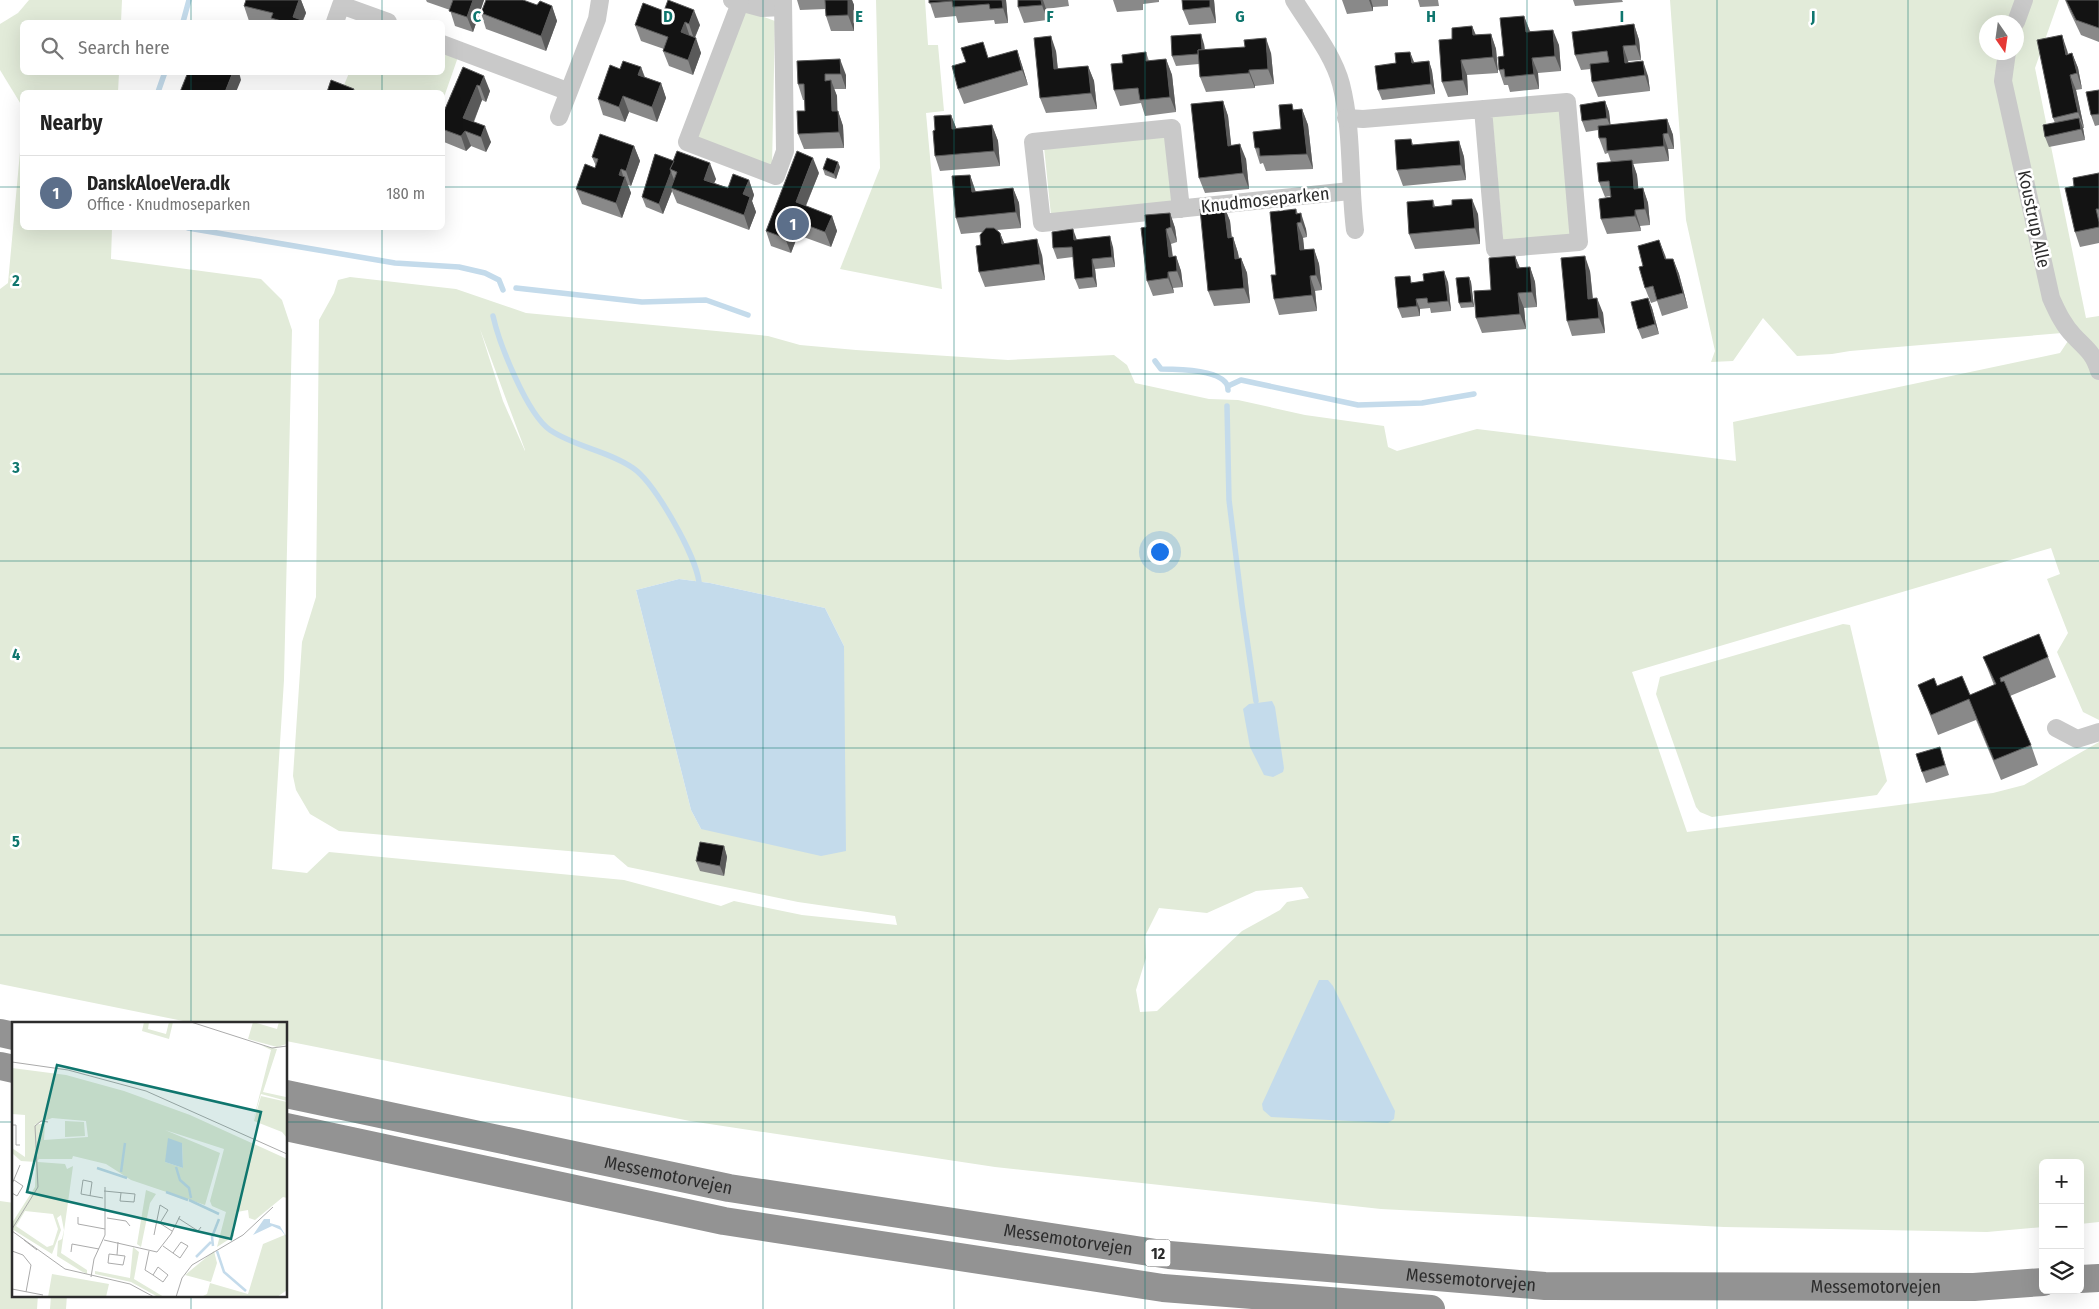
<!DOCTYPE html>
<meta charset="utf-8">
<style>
body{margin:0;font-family:"Fira Sans Condensed",sans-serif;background:#f6f6f6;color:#222}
.controls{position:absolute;right:15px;bottom:15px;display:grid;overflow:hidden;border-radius:8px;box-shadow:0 5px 20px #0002}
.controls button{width:45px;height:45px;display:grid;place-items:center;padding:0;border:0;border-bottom:1px solid #e0e0e0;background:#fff;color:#222;font:25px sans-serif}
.compass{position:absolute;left:1979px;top:15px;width:45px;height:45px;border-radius:50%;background:#fff;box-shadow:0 5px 20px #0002;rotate:167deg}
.you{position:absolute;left:1159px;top:551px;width:18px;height:18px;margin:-12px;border:4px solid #fff;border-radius:50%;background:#1a73e8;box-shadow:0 0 0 8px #1a73e833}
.badge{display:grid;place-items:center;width:32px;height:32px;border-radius:50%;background:#b45309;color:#fff;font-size:16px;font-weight:700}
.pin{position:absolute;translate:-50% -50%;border:2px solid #fff;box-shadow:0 1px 5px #0006}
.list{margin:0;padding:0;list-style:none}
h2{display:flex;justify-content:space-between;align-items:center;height:65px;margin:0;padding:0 20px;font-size:21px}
h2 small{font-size:16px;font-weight:400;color:#767676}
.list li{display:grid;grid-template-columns:32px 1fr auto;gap:15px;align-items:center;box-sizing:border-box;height:75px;padding:0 20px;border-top:1px solid #e0e0e0}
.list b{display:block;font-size:19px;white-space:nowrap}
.list p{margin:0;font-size:16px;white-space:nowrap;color:#767676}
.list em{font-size:16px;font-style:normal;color:#767676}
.icon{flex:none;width:28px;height:28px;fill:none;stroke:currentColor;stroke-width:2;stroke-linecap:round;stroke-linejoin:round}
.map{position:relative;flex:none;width:2099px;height:1309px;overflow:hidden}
.search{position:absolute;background:#fff;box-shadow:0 5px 20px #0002;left:20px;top:20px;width:425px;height:55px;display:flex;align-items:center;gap:12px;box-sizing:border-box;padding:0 18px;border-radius:8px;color:#767676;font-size:19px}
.panel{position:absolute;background:#fff;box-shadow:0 5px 20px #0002;left:20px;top:90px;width:425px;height:140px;border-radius:8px}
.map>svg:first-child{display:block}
.green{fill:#e2ebd9;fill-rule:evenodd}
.water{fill:#c4dbeb}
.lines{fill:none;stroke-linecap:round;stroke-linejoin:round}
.stream{stroke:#c4dbeb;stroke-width:5.5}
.minor{stroke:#c9c9c9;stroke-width:18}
.motorway{stroke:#939393;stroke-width:28}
.wall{fill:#898989}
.shaded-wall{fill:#5a5a5a}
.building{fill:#131313;stroke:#5a5a5a}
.grid{fill:none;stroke:#0f766e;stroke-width:1;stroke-opacity:0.55}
.labels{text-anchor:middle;stroke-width:5;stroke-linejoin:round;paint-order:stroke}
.shield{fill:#fff;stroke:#6b6b6b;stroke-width:1}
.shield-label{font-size:16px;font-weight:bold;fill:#2c2c2c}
.street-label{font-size:18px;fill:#2c2c2c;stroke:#fff}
.inset-river{fill:none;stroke:#c4dbeb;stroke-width:2.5}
.inset-road{fill:none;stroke:#ababab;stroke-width:1}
.view{fill:#0f766e;fill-opacity:0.15;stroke:#0f766e;stroke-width:2.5}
.inset-edge{fill:none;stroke:#2c2c2c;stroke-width:2.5}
.grid-label{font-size:16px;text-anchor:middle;font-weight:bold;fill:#0f766e;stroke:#fff;stroke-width:5;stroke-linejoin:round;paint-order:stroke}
</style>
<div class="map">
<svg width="2099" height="1309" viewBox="0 0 2099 1309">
<rect width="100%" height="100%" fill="#fff"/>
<g class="green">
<polygon points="29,0 122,0 121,22 22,22 22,72 119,73 118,92 22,92 22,106 0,70 0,24 18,13"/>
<polygon points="876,0 925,0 928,45 938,45 944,111 926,113 942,289 840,269 880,168"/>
<path d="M1670,0H2059L2035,68L2086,318L2099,316V720L2083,712L2057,652L2068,633L2047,579L2060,574L2051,548L1632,672L1687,832L1993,793L2024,785L2099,742V1222L2080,1224V1163H2043V1227L1987,1232L1724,1227L1381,1209L995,1167L690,1121L286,1041V1023H193L0,984V289L8,283L22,130V228H112L111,259L261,279L282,300L292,330L284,680L272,869L307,873L329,852L624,880L721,906L734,901L802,915L897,925L895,916L798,902L628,867L614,855L339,831L310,814L296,790L293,776L302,642L316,597L319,320L334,293L338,280L350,277L456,289L526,313L768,336L800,345L856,350L1008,360L1114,355L1127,365L1135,383L1209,399L1238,400L1305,415L1384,426L1388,447L1397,451L1477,429L1736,461L1733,422L2060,353L2074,332L1850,351L1832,354L1797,356L1763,318L1733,361L1711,362L1715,351L1686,220ZM1986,22H2016V52H1986ZM480,329L525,450V451L503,401ZM679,579L710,583L825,608L844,646L701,829L691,810L636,590ZM1302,887L1309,898L1287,902L1280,910L1242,931L1157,1011L1140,1012L1136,990L1146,958L1145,936L1159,908L1207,913L1256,891Z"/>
<polygon points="743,9 775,21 772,166 696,138"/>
<polygon points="443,52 458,57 443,100 442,92 349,92 342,90 349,73 442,72"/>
<polygon points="1561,109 1570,235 1503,240 1492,115"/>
<polygon points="1168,134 1175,203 1051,215 1044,147"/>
<polygon points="1843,624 1850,625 1887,781 1877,795 1712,817 1700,812 1696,807 1656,694 1660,677"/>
<polygon points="0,1201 14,1203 14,1295 38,1295 37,1309 0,1309"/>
<polygon points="51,1295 67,1295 66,1309 50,1309"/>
</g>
<g class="water">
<polygon points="679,579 710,583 825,608 844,646 846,851 821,856 701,829 691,810 636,590"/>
<polygon points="1272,701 1275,707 1284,768 1283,772 1273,777 1264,775 1250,747 1243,709 1249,704"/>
<polygon points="1319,980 1328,980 1333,986 1395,1111 1394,1119 1388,1123 1271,1117 1263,1110 1262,1104"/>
</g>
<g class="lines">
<g class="stream">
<polyline points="183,22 189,0"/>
<polyline points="158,92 165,72"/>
<polyline points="188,228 395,263 459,267 485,273 499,280 503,290"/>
<polyline points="516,288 642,302 706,300 748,315"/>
<path d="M493,316C499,343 527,414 550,430C575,447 609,451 633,468C655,483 696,556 699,582"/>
<path d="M1155,361L1161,369C1175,369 1229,369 1228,390"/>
<polyline points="1228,386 1241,380 1358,405 1422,403 1474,394"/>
<polyline points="1227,406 1229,500 1242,605 1256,701"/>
</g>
<g class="minor">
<polyline points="732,0 762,8 783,7"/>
<path d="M1294,0C1310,26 1333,54 1341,84C1353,131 1349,182 1355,230"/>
<polyline points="740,3 687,142 776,176 785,151 783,0"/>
<polyline points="335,22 341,5 388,22"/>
<polyline points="2016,22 2024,0"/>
<polyline points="442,44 567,91"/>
<path d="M2007,52L2003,81L2051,298C2057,311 2063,325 2074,336C2086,349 2093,352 2099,371"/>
<polyline points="559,117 597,19 600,0"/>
<polyline points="1346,118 1363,119 1567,102 1579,242 1495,249 1483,109"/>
<polyline points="1181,209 1172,128 1033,142 1042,223 1350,191"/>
<polyline points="2056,728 2077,739 2099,732"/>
</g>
<g class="motorway">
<polyline points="0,1033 14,1036"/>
<polyline points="0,1066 14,1069"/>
<path id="s1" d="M286,1094L729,1188L1169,1255L1545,1286L1974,1287L2043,1282"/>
<polyline points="286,1127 724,1221 1163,1288 1431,1309"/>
<polyline points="2080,1279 2099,1278"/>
</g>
</g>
<g class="wall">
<polygon points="246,0 301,0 306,13 303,21 307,22 256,22 249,21 244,6"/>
<polygon points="426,0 484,0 473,32 455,26 450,10 427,2"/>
<polygon points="797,0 852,0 854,5 854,31 831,31 826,16 826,9 800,10"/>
<polygon points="929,0 1006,0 1008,23 995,24 994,20 958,23 956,16 935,18"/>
<polygon points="1018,0 1068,0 1069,6 1046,9 1047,20 1024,23 1018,7"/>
<polygon points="1113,0 1159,0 1159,2 1143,4 1143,10 1117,12"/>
<polygon points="1182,0 1214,0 1216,23 1189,25 1183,10"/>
<polygon points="1342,0 1388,0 1388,6 1373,7 1373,11 1347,14"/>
<polygon points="1418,0 1438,0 1439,6 1420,7"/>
<polygon points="1573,0 1622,0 1623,2 1575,6"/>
<polygon points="2065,0 2099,0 2099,42 2081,35 2070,12"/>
<polygon points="643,3 700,25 695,38 701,53 693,75 669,66 663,51 664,49 641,41 635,25"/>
<polygon points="537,5 552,6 557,21 546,51 486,29 481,13"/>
<polygon points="1524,16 1530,31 1559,45 1561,71 1538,73 1539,89 1510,92 1508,85 1504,85 1499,70 1504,56"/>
<polygon points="1634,24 1639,40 1641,60 1628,61 1629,63 1648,76 1650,91 1598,97 1592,82 1591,69 1581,70 1575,55"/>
<polygon points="1472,26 1476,35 1491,34 1496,49 1498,73 1467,75 1468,95 1448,97 1442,82 1452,39"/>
<polygon points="1204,44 1205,50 1271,53 1274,84 1255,86 1255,88 1206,92 1200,77 1199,64 1176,66 1172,56"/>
<polygon points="1017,50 1028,85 964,104 958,89 989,58"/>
<polygon points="2067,50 2068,54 2072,53 2078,68 2082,89 2076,90 2084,128 2083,128 2085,140 2049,147 2045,137 2055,123 2053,118"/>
<polygon points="1056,51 1058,69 1088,66 1094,81 1097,109 1046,113 1040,98"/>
<polygon points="1146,52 1149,61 1166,59 1172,75 1176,112 1145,116 1141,103 1120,106 1114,90 1123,63"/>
<polygon points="797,61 846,75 846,89 834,89 837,96 837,111 838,111 843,126 844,148 804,149 798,134 805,111 805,100 803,100 798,84"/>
<polygon points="1429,61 1432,71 1435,94 1382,100 1378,90 1414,62"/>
<polygon points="463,67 490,91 486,102 482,100 474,122 491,142 486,152 471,146 466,151 444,142 442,139 442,116"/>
<polygon points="641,67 645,77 661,83 666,98 657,122 629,112 625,122 603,115 598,99 620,69"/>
<polygon points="2099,90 2099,125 2095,126 2091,115"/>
<polygon points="1223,101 1228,116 1231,145 1246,159 1249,189 1205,193 1199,178"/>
<polygon points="1605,101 1609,112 1610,125 1667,119 1673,135 1674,149 1668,149 1669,161 1633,164 1637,175 1638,188 1643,188 1648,203 1650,225 1640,226 1641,231 1607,234 1601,219 1611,197 1610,196 1605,197 1599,182 1611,162 1608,153 1605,154 1599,138 1598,130 1586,132 1582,121"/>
<polygon points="1302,109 1308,125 1313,169 1266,171 1263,163 1260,164 1255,148 1281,129 1295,110"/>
<polygon points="951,115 956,128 992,125 998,141 1000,166 940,171 935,156 935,130"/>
<polygon points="1411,139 1413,145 1459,141 1464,157 1466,180 1403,186 1397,170"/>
<polygon points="634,146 640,161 631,186 628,185 631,193 622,218 582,204 576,189 595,168 596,166 592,157"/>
<polygon points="655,154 716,179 714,183 728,188 749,180 754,195 752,201 756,212 749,230 677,203 672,191 663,214 646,207 642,197"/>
<polygon points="840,167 836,179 825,175 823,169"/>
<polygon points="819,173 806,206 832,216 837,231 831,247 798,235 791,253 771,246 766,231"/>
<polygon points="2099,173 2099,243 2080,247 2075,232 2074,186"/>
<polygon points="970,175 976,192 1013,188 1019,203 1021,228 997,230 1000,233 1004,243 1042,255 1045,280 985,287 979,272 983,232 961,234 956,218"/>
<polygon points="1433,200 1435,206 1478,214 1480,244 1415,249 1409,234"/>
<polygon points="1224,206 1230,221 1232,238 1233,237 1238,253 1239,258 1241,258 1247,273 1250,303 1214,306 1208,291"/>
<polygon points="1296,209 1298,214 1306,229 1307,237 1303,238 1304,250 1314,249 1319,264 1322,290 1315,291 1317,311 1279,315 1274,299 1276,275"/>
<polygon points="1170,213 1175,228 1177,242 1171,244 1173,256 1176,256 1181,271 1183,287 1173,288 1174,293 1153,296 1147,281 1146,227"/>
<polygon points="1077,240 1113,247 1115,267 1095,269 1097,287 1079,289 1075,279 1073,257 1057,259 1053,248"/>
<polygon points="1665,255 1666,259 1673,259 1679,274 1688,308 1662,316 1657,301 1651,303 1645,288 1643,266"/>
<polygon points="1515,256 1520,268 1530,267 1535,282 1537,307 1524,308 1526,329 1482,333 1476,318 1491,290"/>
<polygon points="1590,271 1593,298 1603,313 1605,333 1572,336 1567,321"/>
<polygon points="1469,277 1471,282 1474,307 1461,308 1459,303"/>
<polygon points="1412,282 1448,282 1451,311 1431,313 1430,308 1420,309 1420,316 1402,318 1398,308"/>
<polygon points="1648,298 1652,308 1659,334 1642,339 1638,329"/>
<polygon points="1983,657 2048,657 2056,677 2010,696 2031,745 2038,765 2001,780 1976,720 1938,735 1918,685 1937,686 1970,695 1994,685"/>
<polygon points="1943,757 1949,775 1926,783 1922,772"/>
<polygon points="724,846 727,857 724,876 700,871 696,861"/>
</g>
<g class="shaded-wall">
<polygon points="299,0 301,0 306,13 302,22 293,17"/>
<polygon points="473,0 484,0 473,32 467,17"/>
<polygon points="848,0 852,0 854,5 854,31 848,15"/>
<polygon points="1002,0 1006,0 1008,23 1003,8"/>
<polygon points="1041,0 1043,0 1046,9 1047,20 1042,5"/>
<polygon points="1210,0 1214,0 1216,23 1210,7"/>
<polygon points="1369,0 1371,0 1373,7 1373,11"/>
<polygon points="552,6 557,21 546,51 541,36"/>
<polygon points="694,10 700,25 694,39 689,24"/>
<polygon points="1524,16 1530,32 1526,32"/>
<polygon points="685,22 690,37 681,32"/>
<polygon points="1634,24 1639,40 1641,60 1636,45"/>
<polygon points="1472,26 1478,41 1473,35"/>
<polygon points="1553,30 1559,45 1561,71 1555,56"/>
<polygon points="1201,34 1204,44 1206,64 1202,54"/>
<polygon points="1491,34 1496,49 1498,73 1493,57"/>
<polygon points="2062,35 2067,50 2071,70 2066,55"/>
<polygon points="1051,36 1056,51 1059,84 1054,69"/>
<polygon points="696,38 701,53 693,75 688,60"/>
<polygon points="1266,38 1271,53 1274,84 1268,69"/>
<polygon points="1623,46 1628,61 1630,79 1625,63"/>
<polygon points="1017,50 1022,65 1028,85 1022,70"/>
<polygon points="1410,52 1414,62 1415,73 1412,63"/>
<polygon points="2072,53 2078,68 2082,89 2077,73"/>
<polygon points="1532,58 1538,73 1539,89 1534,74"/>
<polygon points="840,59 846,75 846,89 841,74"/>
<polygon points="1166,59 1172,75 1176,112 1170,97"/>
<polygon points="1461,60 1467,75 1468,95 1463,80"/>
<polygon points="1429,61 1432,71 1435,94 1431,84"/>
<polygon points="1643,61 1648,76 1650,91 1645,75"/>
<polygon points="1088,66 1094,81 1097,109 1091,93"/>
<polygon points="641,67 646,82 638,75"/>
<polygon points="1249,70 1255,86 1255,88 1249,73"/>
<polygon points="233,72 239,72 241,80 236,92 225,92"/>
<polygon points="2070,75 2076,90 2084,128 2078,112"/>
<polygon points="484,76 490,91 486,102 480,86"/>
<polygon points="831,80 837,96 838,127 832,111"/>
<polygon points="661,83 666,98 657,122 652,107"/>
<polygon points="477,85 482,100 469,133 463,118"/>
<polygon points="623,96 629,112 625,122 619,107"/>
<polygon points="1223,101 1228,116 1233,161 1228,146"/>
<polygon points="1605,101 1609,112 1611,128 1607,118"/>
<polygon points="1302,109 1308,125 1313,169 1307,154"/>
<polygon points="838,111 843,126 844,148 839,132"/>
<polygon points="951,115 957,130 952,129"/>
<polygon points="2079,118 2083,128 2085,140 2081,129"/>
<polygon points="1667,119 1673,135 1674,149 1668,133"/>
<polygon points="992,125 998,141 1000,166 994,151"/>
<polygon points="485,126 491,142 486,152 481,137"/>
<polygon points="465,131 471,146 466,151 461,136"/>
<polygon points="1663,134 1668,149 1669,161 1664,146"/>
<polygon points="1459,141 1464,157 1466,180 1461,165"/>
<polygon points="1240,144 1246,159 1249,189 1243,173"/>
<polygon points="634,146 640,161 631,186 626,171"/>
<polygon points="813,158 819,173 801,217 796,202"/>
<polygon points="1632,160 1637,175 1640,204 1634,189"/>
<polygon points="838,162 840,167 836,179 834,174"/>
<polygon points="710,163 716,179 709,195 704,180"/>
<polygon points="621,169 624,179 625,177 631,193 622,218 616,203 619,175"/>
<polygon points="671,172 675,182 671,188 672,191 663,214 659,204"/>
<polygon points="970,175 975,190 977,207 972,192"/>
<polygon points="749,180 754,195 752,201 756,212 749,230 744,215 743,194"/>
<polygon points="1013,188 1019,203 1021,228 1016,212"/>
<polygon points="1643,188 1648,203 1650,225 1645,209"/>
<polygon points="1472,199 1478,214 1480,244 1475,228"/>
<polygon points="1224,206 1230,221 1233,253 1228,238"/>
<polygon points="1635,210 1640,226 1641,231 1635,216"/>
<polygon points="1170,213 1175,228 1177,242 1171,227"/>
<polygon points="1301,213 1306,229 1307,237 1301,222"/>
<polygon points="832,216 837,231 831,247 825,232"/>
<polygon points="793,220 798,235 791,253 785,238"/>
<polygon points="1297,223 1303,238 1306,265 1300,250"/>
<polygon points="1073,229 1077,240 1074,240"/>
<polygon points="1166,229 1171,244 1174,272 1169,257"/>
<polygon points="1000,233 1006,248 1002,244"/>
<polygon points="1110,236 1113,247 1115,267 1112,257"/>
<polygon points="1233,237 1238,253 1241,274 1235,259"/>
<polygon points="1037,239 1042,255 1045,280 1040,264"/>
<polygon points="1659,240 1665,255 1670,274 1665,259"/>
<polygon points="1314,249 1319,264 1322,290 1316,275"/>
<polygon points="1176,256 1181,271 1183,287 1177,271"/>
<polygon points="1515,256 1521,271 1517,268"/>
<polygon points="1585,256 1590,271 1594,314 1588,299"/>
<polygon points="1241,258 1247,273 1250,303 1244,288"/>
<polygon points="1092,259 1095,269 1097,287 1093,277"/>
<polygon points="1673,259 1679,274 1688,308 1683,293"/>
<polygon points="1530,267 1535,282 1537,307 1532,292"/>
<polygon points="1444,271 1448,282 1451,311 1448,301"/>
<polygon points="1168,272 1173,288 1174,293 1168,278"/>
<polygon points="1310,276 1315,291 1317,311 1312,295"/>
<polygon points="1469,277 1471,282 1474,307 1472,302"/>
<polygon points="1518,293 1524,308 1526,329 1520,314"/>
<polygon points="1597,298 1603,313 1605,333 1599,318"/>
<polygon points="1648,298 1652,308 1659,334 1655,324"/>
<polygon points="1416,299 1420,309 1420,316 1417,306"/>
<polygon points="724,846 727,857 724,876 720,866"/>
</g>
<g class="building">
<polygon points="246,0 299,0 293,17 307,22 285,22 271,18 273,13 244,6"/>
<polygon points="453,0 473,0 467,17 449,11"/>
<polygon points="486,0 523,0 537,5 540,1 552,6 541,36 481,13"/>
<polygon points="668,0 694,10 689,24 685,22 681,32 696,38 688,60 663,51 668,37 635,25 643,3 664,11"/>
<polygon points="825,0 848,0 848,15 826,16"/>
<polygon points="929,0 1002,0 1003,8 990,9 989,4 953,7 952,1 929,3"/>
<polygon points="1018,0 1041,0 1042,5 1018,7"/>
<polygon points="1182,0 1210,0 1210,7 1183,10"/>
<polygon points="2066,0 2099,0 2099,28 2076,20"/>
<polygon points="1524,16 1526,32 1553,30 1555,56 1532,58 1534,74 1505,77 1504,69 1499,70 1498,57 1504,56 1500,18"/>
<polygon points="1634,24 1636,45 1623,46 1625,63 1643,61 1645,75 1592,82 1590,64 1609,62 1607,51 1575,55 1572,32"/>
<polygon points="1472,26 1473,35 1491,34 1493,57 1461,60 1463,80 1442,82 1439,40 1452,39 1452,28"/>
<polygon points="1201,34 1202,50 1198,50 1198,54 1172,56 1171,36"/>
<polygon points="2062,35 2066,55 2072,53 2077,73 2070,75 2078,112 2053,118 2037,40"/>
<polygon points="1051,36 1054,69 1088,66 1091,93 1040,98 1034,38"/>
<polygon points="1266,38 1268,69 1249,70 1249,73 1200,77 1198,50 1245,47 1244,40"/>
<polygon points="983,42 988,58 1017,50 1022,70 958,89 952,66 966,62 961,48"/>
<polygon points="1146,52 1146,61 1166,59 1170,97 1140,100 1138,88 1114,90 1111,64 1123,63 1122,55"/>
<polygon points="1410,52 1412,63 1429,61 1431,84 1378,90 1375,66 1396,63 1395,53"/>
<polygon points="840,59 841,74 825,74 825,81 831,80 832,111 838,111 839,132 798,134 797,111 805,111 804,84 798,84 797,61"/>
<polygon points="623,61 641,67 638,75 661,83 652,107 623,96 619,107 598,99 610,65 620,69"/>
<polygon points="463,67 484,76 480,86 477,85 463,118 485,126 481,137 465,131 461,136 442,129 442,116"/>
<polygon points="188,72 233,72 225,92 180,92"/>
<polygon points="331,80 354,89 353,92 327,92"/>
<polygon points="2099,90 2099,114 2091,115 2086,92"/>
<polygon points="1223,101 1228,146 1240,144 1243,173 1199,178 1191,104"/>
<polygon points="1605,101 1607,118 1582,121 1580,105"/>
<polygon points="1292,104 1293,110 1302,109 1307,154 1260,156 1259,148 1255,148 1253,132 1281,129 1279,105"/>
<polygon points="951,115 952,129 992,125 994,151 935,156 933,131 935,130 934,116"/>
<polygon points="2079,118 2081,129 2045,137 2043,125"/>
<polygon points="1667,119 1668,133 1663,134 1664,146 1607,151 1606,138 1599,138 1598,126"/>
<polygon points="600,134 634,146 626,171 621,169 619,175 625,177 616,203 576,189 585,164 595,168 598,159 592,157"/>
<polygon points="1411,139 1412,145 1459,141 1461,165 1397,170 1395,140"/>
<polygon points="677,151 710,163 704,180 728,188 733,174 749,180 743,194 750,197 744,215 671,188 677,172 670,169"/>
<polygon points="797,151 813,158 796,202 832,216 825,232 793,220 785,238 766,231"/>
<polygon points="655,154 674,161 670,169 671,172 659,204 642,197"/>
<polygon points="827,158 838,162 834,174 823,169"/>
<polygon points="1632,160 1634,189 1643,188 1645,209 1635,210 1635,216 1601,219 1599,199 1611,197 1609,181 1599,182 1597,163"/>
<polygon points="2099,173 2099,209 2096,209 2099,222 2099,227 2075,232 2065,188 2074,186 2073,178"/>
<polygon points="970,175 972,192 1013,188 1016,212 956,218 952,176"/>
<polygon points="1472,199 1475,228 1409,234 1407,202 1433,200 1433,207 1452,205 1452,200"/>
<polygon points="1224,206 1228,238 1233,237 1235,259 1241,258 1244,288 1208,291 1200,209"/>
<polygon points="1296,209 1296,214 1301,213 1301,222 1297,223 1300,250 1314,249 1316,275 1310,276 1312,295 1274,299 1271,275 1276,275 1270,212"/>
<polygon points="1170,213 1171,227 1166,229 1169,257 1176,256 1177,271 1168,272 1168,278 1147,281 1141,228 1146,227 1145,215"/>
<polygon points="986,228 994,228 1000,233 1002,244 1037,239 1040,264 979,272 976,246 981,245 980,235"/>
<polygon points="1073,229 1074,240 1110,236 1112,257 1092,259 1093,277 1075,279 1072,247 1053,248 1052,232"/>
<polygon points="1659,240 1665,259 1673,259 1683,293 1657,300 1653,286 1645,288 1639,267 1643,266 1638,246"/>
<polygon points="1515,256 1517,268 1530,267 1532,292 1518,293 1520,314 1476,318 1474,291 1491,290 1489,258"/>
<polygon points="1585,256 1588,299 1597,298 1599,318 1567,321 1561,258"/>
<polygon points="1444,271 1448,301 1428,303 1427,298 1416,299 1417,306 1398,308 1395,277 1410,276 1411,283 1424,281 1423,274"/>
<polygon points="1469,277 1472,302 1459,303 1456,278"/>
<polygon points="1648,298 1655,324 1638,329 1631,302"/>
<polygon points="2039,634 2048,657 2000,678 2001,682 2004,681 2031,745 1994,760 1969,699 1931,715 1918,685 1934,678 1937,686 1962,676 1970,695 1996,684 1983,657"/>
<polygon points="1940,747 1945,765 1922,772 1916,754"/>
<polygon points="700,842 724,846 720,866 696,861"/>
</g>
<path class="grid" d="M191,0V22M382,0V22M572,0V1309M763,0V1309M954,0V1309M1145,0V1309M1336,0V1309M1527,0V1309M1717,0V1309M1908,0V1309M191,72V92M382,72V92M0,187H22M442,187H2099M191,228V1023M382,228V1309M0,374H2099M0,561H2099M0,748H2099M0,935H2099M0,1122H14M286,1122H2099M191,1295V1309"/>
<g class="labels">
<rect class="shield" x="1145.5" y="1239.5" width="25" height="27" rx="4"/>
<g class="shield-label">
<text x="1158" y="1259">12</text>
</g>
<g class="street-label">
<text transform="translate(1265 200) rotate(-6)" y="6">Knudmoseparken</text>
<text transform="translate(2034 219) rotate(78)" y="6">Koustrup Alle</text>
<text dy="6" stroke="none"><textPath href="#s1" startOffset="391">Messemotorvejen</textPath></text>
<text dy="6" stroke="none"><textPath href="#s1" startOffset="796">Messemotorvejen</textPath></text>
<text dy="6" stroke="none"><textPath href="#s1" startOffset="1201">Messemotorvejen</textPath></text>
<text dy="6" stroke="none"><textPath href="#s1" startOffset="1606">Messemotorvejen</textPath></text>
</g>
</g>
<g transform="translate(12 1022)">
<rect width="275" height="275" fill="#fff"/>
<path d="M132,0H137L136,7L154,12L157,0H161L157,17L130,9ZM241,0L265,7L267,0H275V22L265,25L236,17ZM249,23L265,27L251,70L274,75L275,73V79L249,72L241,99L259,28ZM0,46L54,53L112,69L178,93L275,137V176L271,175L243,198L237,196L236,188L225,190L220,206L222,214L205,225L214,190L200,184L198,179L212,127L153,108L208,131L193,183L119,158L94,142L61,134L60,137H27L25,139L26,140L53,142L55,147L61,144L49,231L75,248V252L69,249L45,234L46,219L50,217L52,208L49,193L45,196L49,208L40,232L0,207V201L23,165L24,140L9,139L0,131V126L13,135V93L0,92ZM40,96L74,99L76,115L32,118L33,101L22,103ZM170,121L171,146L153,140ZM13,189L41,192L46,207L41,223L35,225L4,204ZM249,74L275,80V116L270,110L242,99ZM53,99L72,100L73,114L53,115ZM134,168L144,172L138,181L129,225L125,222ZM275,212V268L265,275H189L195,272L198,261L236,272L251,222ZM121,225L127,230L122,257L152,275H146L119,260L83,252V249L118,256ZM202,229L205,241L199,260L173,253ZM40,252L97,262L94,275H36Z" fill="#e2ebd9" fill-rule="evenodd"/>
<path d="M156,116L170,121L171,146L153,140ZM252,197H258V201L268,204L275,216L269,208L260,204L241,213Z" fill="#c4dbeb"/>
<path class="inset-river" d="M164,145L168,158L177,166L179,176M85,146L115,156M109,150L113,121M154,170L176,178M177,178L207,192M201,224L200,215L207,197M205,229L212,250L234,269M184,235L199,220"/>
<path class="inset-road" d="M179,0L260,26L275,24M0,40L56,48L134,69L275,132M0,103H4V123H8M0,162L8,143M92,169L123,172L122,180L108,179L109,171M0,171L5,174L11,164L2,158M78,174L80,160L71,158L69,172L91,176M66,195V202L93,207M95,196L114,199L118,204M166,196L186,209L189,205M146,200L160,209M0,207L26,165L23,104L29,99L36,100M0,209L53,247L118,262L142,275M142,213L148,183L156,188L148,201M12,218L25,228M92,218L145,230L159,212L168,194M151,224L168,236L176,224L169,220L161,231M0,229L11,233L19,243L14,270M137,229L133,248L141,253L146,245L156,253L151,260L141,253M59,230L60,222L87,227M105,233L97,232L96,241L111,243L113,234L105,233L106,220M79,255L82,237L93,213V165M0,267L31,273M164,275L170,256L180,243L231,213L261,185"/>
<path class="view" d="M45,43L249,90L219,217L15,170Z"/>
<rect width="275" height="275" class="inset-edge"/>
</g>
<g class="grid-label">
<text x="477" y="22">C</text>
<text x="668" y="22">D</text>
<text x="859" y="22">E</text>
<text x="1050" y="22">F</text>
<text x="1240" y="22">G</text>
<text x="1431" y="22">H</text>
<text x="1622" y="22">I</text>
<text x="1813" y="22">J</text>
<text x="16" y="286">2</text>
<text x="16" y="473">3</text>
<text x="16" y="660">4</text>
<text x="16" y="847">5</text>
</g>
</svg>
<div class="controls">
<button>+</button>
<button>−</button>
<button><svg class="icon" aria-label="layers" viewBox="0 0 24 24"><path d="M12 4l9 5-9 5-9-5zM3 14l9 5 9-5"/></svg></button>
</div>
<svg class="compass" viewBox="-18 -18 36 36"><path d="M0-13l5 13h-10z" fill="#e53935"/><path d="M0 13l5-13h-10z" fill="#767676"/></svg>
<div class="you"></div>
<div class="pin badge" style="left:793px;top:224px;background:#5c6f8a">1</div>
<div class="search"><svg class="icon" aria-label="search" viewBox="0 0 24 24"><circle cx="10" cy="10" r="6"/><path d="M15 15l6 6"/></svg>Search here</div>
<section class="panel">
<h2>Nearby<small></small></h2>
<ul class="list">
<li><span class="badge" style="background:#5c6f8a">1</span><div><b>DanskAloeVera.dk</b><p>Office · Knudmoseparken</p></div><em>180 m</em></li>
</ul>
</section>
</div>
